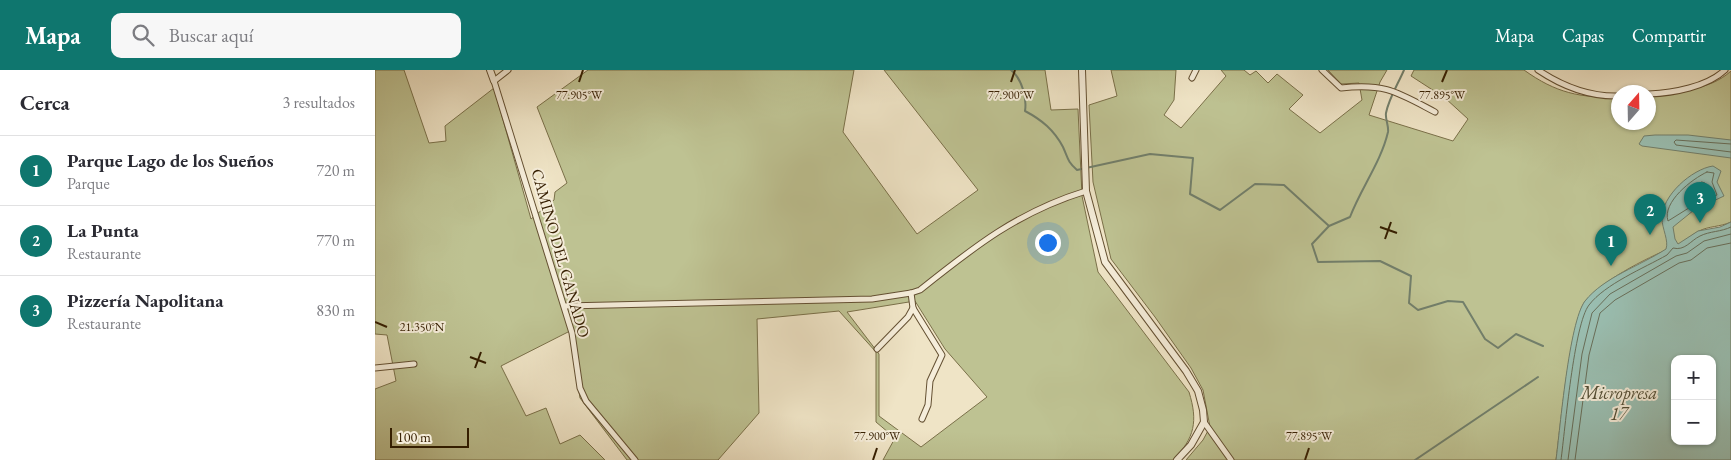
<!DOCTYPE html>
<html lang="es">
<meta charset="utf-8">
<style>
body{margin:0;font-family:"EB Garamond",serif;background:#f7f7f7;color:#2b2b33}
.controls{position:absolute;right:15px;bottom:15px;display:grid;overflow:hidden;border-radius:10px;box-shadow:0 1px 4px #0004}
.controls button{width:45px;height:45px;display:grid;place-items:center;padding:0;border:0;border-bottom:1px solid #e1e1e2;background:#fff;color:#2b2b33;font:25px sans-serif}
.compass{position:absolute;left:1236px;top:15px;width:45px;height:45px;border-radius:50%;background:#fff;box-shadow:0 1px 4px #0004;rotate:20deg}
.scale{position:absolute;left:15px;bottom:12px;width:79px;box-sizing:border-box;padding-left:5px;border:2px solid #351e00;border-top:0;font-size:14px;line-height:18px;white-space:nowrap;color:#351e00;-webkit-text-stroke:4px #f5edda;paint-order:stroke}
.you{position:absolute;left:672px;top:172px;width:18px;height:18px;margin:-12px;border:4px solid #fff;border-radius:50%;background:#1a73e8;box-shadow:0 0 0 8px #1a73e833}
.badge{display:grid;place-items:center;width:32px;height:32px;border-radius:50%;background:#0f766e;color:#fff;font-size:16px;font-weight:700}
.pin{position:absolute;translate:-50% -41px;filter:drop-shadow(0 1px 2px #0008)}
.pin::after{content:'';position:absolute;top:26px;width:18px;height:15px;background:inherit;clip-path:polygon(0 0,100% 0,50% 100%)}
.list{margin:0;padding:0;list-style:none}
h2{display:flex;justify-content:space-between;align-items:center;height:65px;margin:0;padding:0 20px;font-size:21px}
h2 small{font-size:16px;font-weight:400;color:#7c7c81}
.list li{display:grid;grid-template-columns:32px 1fr auto;gap:15px;align-items:center;box-sizing:border-box;height:70px;padding:0 20px;border-top:1px solid #e1e1e2}
.list b{display:block;font-size:19px;white-space:nowrap}
.list p{margin:0;font-size:16px;white-space:nowrap;color:#7c7c81}
.list em{font-size:16px;font-style:normal;color:#7c7c81}
.icon{flex:none;width:28px;height:28px;fill:none;stroke:currentColor;stroke-width:2;stroke-linecap:round;stroke-linejoin:round}
.map{position:relative;flex:none;width:1356px;height:390px;overflow:hidden}
header{display:flex;align-items:center;gap:30px;box-sizing:border-box;height:70px;padding:0 25px;background:#0f766e;color:#fff}
header strong{font-size:24px}
nav{display:flex;gap:28px;margin-inline-start:auto;font-size:18px}
.search{width:350px;height:45px;background:#f7f7f7;display:flex;align-items:center;gap:12px;box-sizing:border-box;padding:0 18px;border-radius:10px;color:#7c7c81;font-size:19px}
main{display:flex}
aside{flex:1;background:#fff}
.map>svg:first-child{display:block}
.green{fill:#bec292;stroke:#7a7049;fill-rule:evenodd}
.water{fill:#9abfb2;stroke:#727f6b;fill-rule:evenodd}
.lines{fill:none;stroke-linecap:round;stroke-linejoin:round}
.shore{stroke:#686e59;stroke-width:1}
.stream{stroke:#727f6b;stroke-width:2}
.minor-casing{stroke:#645032;stroke-width:7}
.tertiary-casing{stroke:#645032;stroke-width:8}
.minor{stroke:#f5edda;stroke-width:5}
.tertiary{stroke:#f5edda;stroke-width:6}
.ticks{fill:none;stroke:#351e00;stroke-width:2}
.labels{text-anchor:middle;stroke-width:4;stroke-linejoin:round;paint-order:stroke}
.street-label{font-size:16px;fill:#351e00;stroke:#f5edda}
.water-label{font-size:18px;font-style:italic;fill:#534e35;stroke:#f5edda}
.ticks-label{font-size:12px;text-anchor:middle;fill:#351e00;stroke:#f5edda;stroke-width:4;stroke-linejoin:round;paint-order:stroke}
</style>
<header>
<strong>Mapa</strong>
<div class="search"><svg class="icon" aria-label="search" viewBox="0 0 24 24"><circle cx="10" cy="10" r="6"/><path d="M15 15l6 6"/></svg>Buscar aquí</div>
<nav><a>Mapa</a><a>Capas</a><a>Compartir</a></nav>
</header>
<main>
<aside>
<h2>Cerca<small>3 resultados</small></h2>
<ul class="list">
<li><span class="badge">1</span><div><b>Parque Lago de los Sueños</b><p>Parque</p></div><em>720 m</em></li>
<li><span class="badge">2</span><div><b>La Punta</b><p>Restaurante</p></div><em>770 m</em></li>
<li><span class="badge">3</span><div><b>Pizzería Napolitana</b><p>Restaurante</p></div><em>830 m</em></li>
</ul>
</aside>
<div class="map">
<svg width="1356" height="390" viewBox="0 0 1356 390">
<rect width="100%" height="100%" fill="#efe4c6"/>
<filter id="stains"><feTurbulence type="fractalNoise" baseFrequency=".004" numOctaves="4"/><feColorMatrix values="0 0 0 0 .2 0 0 0 0 .09 0 0 0 0 .02 0 0 0 .5 -.17"/></filter>
<radialGradient id="worn" r=".72"><stop offset=".6" stop-color="#630" stop-opacity="0"/><stop offset="1" stop-color="#630" stop-opacity=".3"/></radialGradient>
<g class="green">
<path d="M0,0H29L54,73L71,71L70,56L119,18L156,149L179,130L180,122L192,113L162,37L213,0H479L468,62L542,164L603,120L509,0H670L676,40L703,39L707,126L723,202L814,322C823,351 820,368 798,390H508L520,368L501,352V282L464,241L382,249L384,343L343,390H252L205,328L195,261L126,296L151,346L171,338L185,374L205,365L230,390H0V319L21,311L12,265L0,264ZM540,231L570,279L612,327L546,377L504,346V284L472,242Z"/>
<path d="M736,0H801L799,30L789,45L806,58L851,6L846,0H869L875,5L881,1L893,13L902,4L928,25L914,39L945,63L987,30L984,13L966,14L953,0H1012L1005,12L994,45L1078,71L1093,49L1070,28L1036,6L1039,0H1149C1181,23 1205,28 1243,27L1244,52H1274V25C1302,21 1334,21 1356,1V152C1345,157 1334,156 1324,161C1317,164 1312,171 1305,174C1276,186 1232,207 1211,230C1195,249 1185,361 1181,390H811L828,370L835,357L828,320L816,298L780,247L736,189L718,112L714,35L742,26Z"/>
</g>
<g class="water">
<polygon points="1280,65 1313,65 1356,70 1356,88 1267,76 1264,74 1269,66"/>
<path d="M1338,96L1346,101L1342,112L1349,126L1319,140L1298,157L1300,169L1303,174L1323,161L1345,157L1356,152V390H1181C1185,359 1194,252 1210,231C1229,207 1265,196 1291,179C1294,171 1287,158 1287,149C1286,126 1317,99 1338,96ZM1300,289H1337V371H1300Z"/>
</g>
<g class="lines">
<g class="shore">
<polyline points="1356,74 1301,70 1299,72 1301,75 1356,82"/>
<path d="M1332,102L1339,103L1337,112L1342,125L1317,136L1293,151C1287,132 1317,109 1332,102Z"/>
<polygon points="1327,112 1330,113 1332,122 1310,130 1310,127"/>
<path d="M1186,390C1190,360 1199,254 1214,235C1230,214 1269,198 1292,185L1298,178C1310,181 1315,171 1325,166C1335,161 1346,162 1356,157"/>
<polyline points="1193,390 1207,284 1217,243 1235,224 1301,186 1312,183 1329,171 1356,164"/>
<polyline points="1200,390 1214,285 1225,243 1240,230 1304,193 1316,190 1332,178 1356,173"/>
</g>
<g class="stream">
<path d="M636,0C647,9 652,28 650,41C667,50 679,60 688,77C693,88 692,91 702,100L775,84L818,88L815,124L845,140L880,114L909,115L954,156L937,174L943,192L1005,191L1036,206L1034,233L1043,240L1073,231L1088,232L1110,269L1123,278L1141,264L1168,276"/>
<path d="M954,156L975,147C986,118 1006,92 1013,62C1014,56 1010,49 1011,43C1014,28 1023,14 1029,0"/>
<polyline points="1040,390 1163,307"/>
</g>
<defs>
<g id="minor">
<polyline points="133,0 119,11 197,263 205,318 211,331 260,390"/>
<path d="M947,0L966,18C1010,13 1022,22 1060,42"/>
<path d="M1163,0C1187,16 1214,27 1244,26"/>
<polyline points="817,8 821,0"/>
<path d="M1274,24C1298,23 1332,17 1350,0"/>
<polyline points="536,223 538,238 567,285 555,311 553,335 547,349"/>
<path d="M190,236L497,229L536,223L545,220C600,176 643,142 711,121"/>
<polyline points="502,279 533,247 538,238"/>
<polyline points="0,298 39,294"/>
<polyline points="829,352 856,390"/>
</g>
<g id="tertiary">
<polyline points="115,0 119,11"/>
<polyline points="707,0 711,121 730,192 811,301 823,321 828,340 829,352 816,375 802,390"/>
</g>
</defs>
<use href="#minor" class="minor-casing"/>
<use href="#tertiary" class="tertiary-casing"/>
<use href="#minor" class="minor"/>
<use href="#tertiary" class="tertiary"/>
</g>
<path class="ticks" d="M204,12L208,0M636,12L640,0M1067,12L1072,0M1005,157L1022,163M1010,169L1016,152M0,252L12,257M95,287L111,293M100,298L106,282M498,390L502,378M930,390L934,378"/>
<g class="labels">
<g class="street-label">
<text transform="translate(186 183) rotate(74)" y="6">CAMINO DEL GANADO</text>
</g>
<g class="water-label">
<text x="1244" y="329">Micropresa<tspan x="1244" dy="21">17</tspan></text>
</g>
</g>
<g class="ticks-label">
<text x="204" y="29">77.905°W</text>
<text x="636" y="29">77.900°W</text>
<text x="1067" y="29">77.895°W</text>
<text x="47" y="261">21.350°N</text>
<text x="502" y="370">77.900°W</text>
<text x="934" y="370">77.895°W</text>
</g>
<rect width="100%" height="100%" filter="url(#stains)"/>
<rect width="100%" height="100%" fill="url(#worn)"/>
</svg>
<div class="controls">
<button>+</button>
<button>−</button>
</div>
<svg class="compass" viewBox="-18 -18 36 36"><path d="M0-13l5 13h-10z" fill="#e53935"/><path d="M0 13l5-13h-10z" fill="#7c7c81"/></svg>
<div class="scale">100 m</div>
<div class="you"></div>
<div class="pin badge" style="left:1236px;top:196px">1</div>
<div class="pin badge" style="left:1275px;top:165px">2</div>
<div class="pin badge" style="left:1325px;top:153px">3</div>
</div>
</main>
